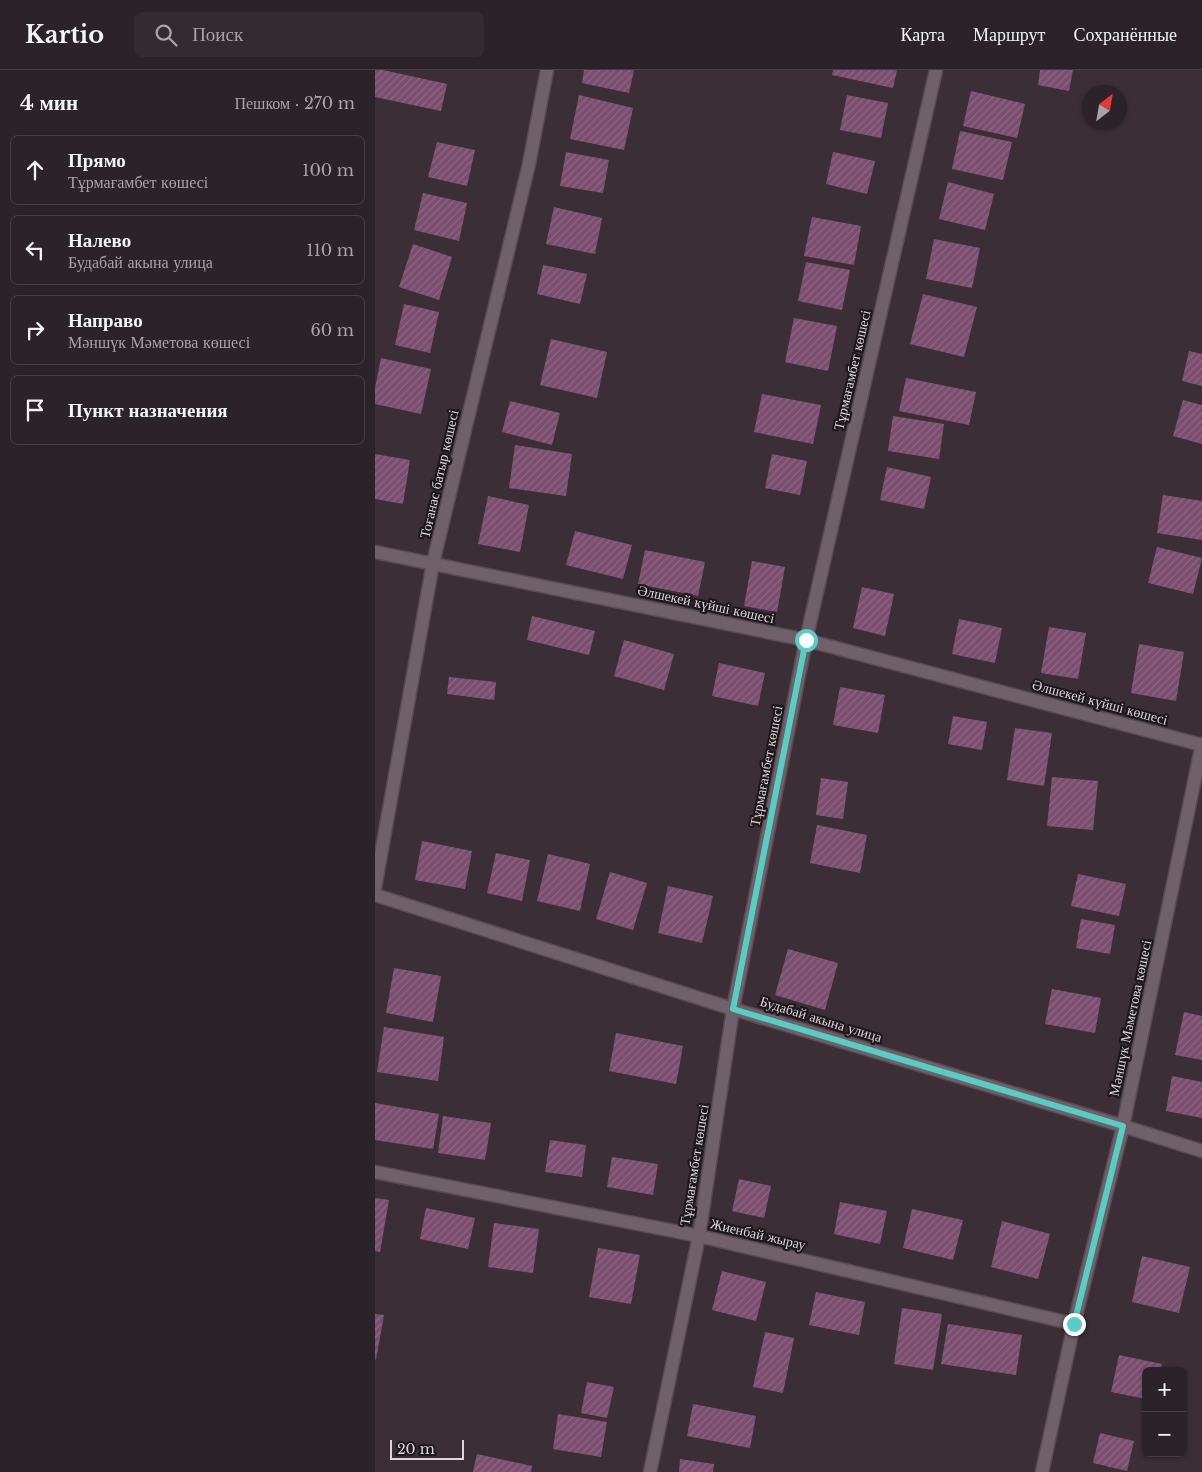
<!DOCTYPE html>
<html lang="ru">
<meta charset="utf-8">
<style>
body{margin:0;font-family:"Libre Baskerville",serif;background:#342a31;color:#f1f3f6}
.controls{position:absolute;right:15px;bottom:15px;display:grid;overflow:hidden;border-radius:8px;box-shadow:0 1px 4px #0004}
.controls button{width:45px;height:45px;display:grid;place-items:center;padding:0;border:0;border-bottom:1px solid #483f46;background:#2c2229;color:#f1f3f6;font:25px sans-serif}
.compass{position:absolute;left:707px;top:15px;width:45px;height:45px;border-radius:50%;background:#2c2229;box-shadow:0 1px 4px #0004;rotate:31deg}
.scale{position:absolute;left:15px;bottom:12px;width:74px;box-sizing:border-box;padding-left:5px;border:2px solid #dfd6dc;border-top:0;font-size:14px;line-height:18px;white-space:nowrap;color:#dfd6dc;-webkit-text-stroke:4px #1e181c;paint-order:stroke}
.stop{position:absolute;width:15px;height:15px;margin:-11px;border:4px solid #56cec3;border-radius:50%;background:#fff}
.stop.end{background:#56cec3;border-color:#fff;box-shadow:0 1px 5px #0008}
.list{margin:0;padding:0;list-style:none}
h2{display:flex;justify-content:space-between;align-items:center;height:65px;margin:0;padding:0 20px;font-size:21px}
h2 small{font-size:16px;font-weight:400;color:#a6a4a8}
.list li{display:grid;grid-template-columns:32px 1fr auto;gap:15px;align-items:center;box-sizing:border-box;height:70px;margin:0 10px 10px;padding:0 10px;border:1px solid #483f46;border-radius:8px}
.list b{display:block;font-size:19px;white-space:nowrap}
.list p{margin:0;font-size:16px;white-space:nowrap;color:#a6a4a8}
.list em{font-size:16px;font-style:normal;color:#a6a4a8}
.icon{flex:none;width:28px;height:28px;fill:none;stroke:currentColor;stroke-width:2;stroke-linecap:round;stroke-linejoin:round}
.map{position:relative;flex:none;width:827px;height:1402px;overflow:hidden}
header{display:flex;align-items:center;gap:30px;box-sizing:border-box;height:70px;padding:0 25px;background:#2c2229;border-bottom:1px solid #483f46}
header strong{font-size:24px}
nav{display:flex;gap:28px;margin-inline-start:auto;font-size:18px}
.search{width:350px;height:45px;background:#342a31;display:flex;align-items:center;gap:12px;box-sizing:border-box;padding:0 18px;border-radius:8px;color:#a6a4a8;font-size:19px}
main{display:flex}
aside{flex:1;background:#2c2229}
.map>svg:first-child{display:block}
.building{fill:url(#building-hatch)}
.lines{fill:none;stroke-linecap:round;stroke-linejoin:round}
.minor-casing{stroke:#574c53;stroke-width:15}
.minor{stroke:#6f606a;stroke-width:12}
.route{stroke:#56cec3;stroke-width:6}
.labels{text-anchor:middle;stroke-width:4.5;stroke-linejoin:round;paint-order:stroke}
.street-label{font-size:14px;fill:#dfd6dc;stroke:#1e181c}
</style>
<header>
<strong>Kartio</strong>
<div class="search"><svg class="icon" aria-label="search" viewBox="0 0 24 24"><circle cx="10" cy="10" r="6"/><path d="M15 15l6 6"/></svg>Поиск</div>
<nav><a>Карта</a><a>Маршрут</a><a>Сохранённые</a></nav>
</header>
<main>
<aside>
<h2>4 мин<small>Пешком · 270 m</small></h2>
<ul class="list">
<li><svg class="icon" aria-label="ahead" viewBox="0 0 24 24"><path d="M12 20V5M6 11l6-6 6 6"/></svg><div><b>Прямо</b><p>Тұрмағамбет көшесі</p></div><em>100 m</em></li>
<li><svg class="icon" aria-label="left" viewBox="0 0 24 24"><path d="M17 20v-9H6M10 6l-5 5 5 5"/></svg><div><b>Налево</b><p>Будабай акына улица</p></div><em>110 m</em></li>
<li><svg class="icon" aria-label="right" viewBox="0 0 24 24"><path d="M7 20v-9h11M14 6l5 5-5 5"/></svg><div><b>Направо</b><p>Мәншүк Мәметова көшесі</p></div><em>60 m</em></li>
<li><svg class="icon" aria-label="arrive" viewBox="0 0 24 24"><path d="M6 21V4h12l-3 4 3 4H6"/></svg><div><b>Пункт назначения</b></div></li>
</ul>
</aside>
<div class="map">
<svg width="827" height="1402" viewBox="0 0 827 1402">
<defs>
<pattern id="building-hatch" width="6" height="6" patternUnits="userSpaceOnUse" patternTransform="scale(1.25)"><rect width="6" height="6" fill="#7b4e6f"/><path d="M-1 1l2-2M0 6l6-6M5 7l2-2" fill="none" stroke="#8d6783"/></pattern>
</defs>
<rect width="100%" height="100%" fill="#3b2e37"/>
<g class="building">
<polygon points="0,0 8,0 72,14 66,41 0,27"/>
<polygon points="209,0 259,0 254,23 207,13"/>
<polygon points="458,0 522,0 518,18 457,5"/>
<polygon points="665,0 698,0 694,21 663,15"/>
<polygon points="596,21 650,34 642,68 588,56"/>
<polygon points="204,25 258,38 249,80 195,69"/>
<polygon points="472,25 513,33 506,68 465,60"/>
<polygon points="585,61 637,72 628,110 577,99"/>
<polygon points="62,72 100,80 92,116 53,107"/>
<polygon points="191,82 234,90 228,123 185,116"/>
<polygon points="458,82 500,91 492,124 451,114"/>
<polygon points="573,112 619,124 610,160 564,149"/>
<polygon points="48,123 92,133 84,171 39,160"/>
<polygon points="179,137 227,148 220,184 171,174"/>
<polygon points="437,147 486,156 479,195 429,186"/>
<polygon points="559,169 605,178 597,218 551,209"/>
<polygon points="38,174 77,187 64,230 24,217"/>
<polygon points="431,192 475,200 467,240 423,231"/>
<polygon points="168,195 212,204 205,234 162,224"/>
<polygon points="548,224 602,237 589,287 535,274"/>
<polygon points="29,234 64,242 55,283 20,275"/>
<polygon points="419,248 462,256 453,301 410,292"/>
<polygon points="176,269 232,282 222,328 165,315"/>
<polygon points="814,281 827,284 827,316 807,311"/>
<polygon points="6,288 56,299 46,344 0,334 0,318"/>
<polygon points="531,308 601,322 594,355 524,341"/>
<polygon points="387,324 446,335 438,374 379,362"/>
<polygon points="808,330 827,335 827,374 798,366"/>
<polygon points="135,331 185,343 177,375 127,362"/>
<polygon points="518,346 569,354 564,389 513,381"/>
<polygon points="140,375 197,384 191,426 134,418"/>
<polygon points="0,384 35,390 28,434 0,429"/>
<polygon points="397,384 432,391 425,425 390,418"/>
<polygon points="512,397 556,407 549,439 505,430"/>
<polygon points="788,425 827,431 827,470 782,463"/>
<polygon points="113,426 154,435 145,482 103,474"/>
<polygon points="200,461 257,475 248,509 191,495"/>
<polygon points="782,477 827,488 818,524 773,513"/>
<polygon points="270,480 330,492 323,526 263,514"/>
<polygon points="377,491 410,497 402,542 369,536"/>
<polygon points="487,517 519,524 510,566 478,558"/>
<polygon points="157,546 220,561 214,585 152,570"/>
<polygon points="584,549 627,558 620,593 577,584"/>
<polygon points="674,557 711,563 703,609 666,603"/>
<polygon points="249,570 299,584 289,620 239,606"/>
<polygon points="764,574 809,582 801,631 756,623"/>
<polygon points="344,593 390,603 383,636 337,626"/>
<polygon points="74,607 121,612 119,630 72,624"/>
<polygon points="465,617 510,625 503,663 458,655"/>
<polygon points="578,646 612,652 607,680 573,674"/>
<polygon points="640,658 677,663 669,716 632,710"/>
<polygon points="677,707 723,711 718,760 672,756"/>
<polygon points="446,708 473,712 468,749 441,745"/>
<polygon points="442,755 492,765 485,803 435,793"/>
<polygon points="47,771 97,781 90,819 40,810"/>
<polygon points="121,783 155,790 147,831 112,823"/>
<polygon points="173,784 215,794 205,841 162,831"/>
<polygon points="235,802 272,813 258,860 221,849"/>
<polygon points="703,804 751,814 744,846 696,836"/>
<polygon points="293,816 338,826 327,873 283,863"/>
<polygon points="706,849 740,855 735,884 701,878"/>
<polygon points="413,879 463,893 450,940 400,925"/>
<polygon points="19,898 66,906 58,952 11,943"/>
<polygon points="677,919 726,928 720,963 670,954"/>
<polygon points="809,942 827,946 827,990 800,985"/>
<polygon points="9,957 69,967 63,1011 2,1002"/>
<polygon points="241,963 308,976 301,1014 234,1001"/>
<polygon points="797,1006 827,1012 827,1048 791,1041"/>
<polygon points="0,1033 64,1044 58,1079 0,1070"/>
<polygon points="68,1046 116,1053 110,1090 63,1083"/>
<polygon points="175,1070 211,1075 207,1107 170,1102"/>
<polygon points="237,1087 283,1094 278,1125 232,1117"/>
<polygon points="364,1109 396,1116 389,1148 357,1141"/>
<polygon points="0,1128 14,1130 5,1182 0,1181"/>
<polygon points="465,1132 512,1141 505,1174 459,1164"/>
<polygon points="51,1138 100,1148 93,1179 45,1169"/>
<polygon points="537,1139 588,1150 578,1190 528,1178"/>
<polygon points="627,1151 675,1164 663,1209 616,1197"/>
<polygon points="119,1153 164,1159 158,1203 113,1197"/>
<polygon points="223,1178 265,1185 256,1234 214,1227"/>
<polygon points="767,1186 815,1197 804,1243 757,1232"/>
<polygon points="347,1201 391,1212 381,1251 337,1240"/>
<polygon points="441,1222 490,1232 484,1265 434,1255"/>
<polygon points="527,1238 567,1244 558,1300 519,1294"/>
<polygon points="0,1244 9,1245 1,1290 0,1289"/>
<polygon points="573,1254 647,1265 641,1305 566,1294"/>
<polygon points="390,1262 419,1268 408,1323 378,1317"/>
<polygon points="744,1285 787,1294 785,1301 771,1301 771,1329 736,1322"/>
<polygon points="212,1312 239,1317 232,1348 206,1343"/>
<polygon points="318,1334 381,1346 375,1378 312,1366"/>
<polygon points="183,1344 232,1352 226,1387 178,1379"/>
<polygon points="725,1363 759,1371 752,1401 718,1393"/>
<polygon points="102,1384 157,1396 156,1402 98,1402"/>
<polygon points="305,1389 339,1394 338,1402 304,1402"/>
</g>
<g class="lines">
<defs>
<g id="minor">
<polyline points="0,482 431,570 827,675"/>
<polyline points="0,818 58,493 154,94 172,0"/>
<polyline points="0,825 358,939 748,1056 827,1081"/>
<polyline points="0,1102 324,1166 699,1254"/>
<polyline points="275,1402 324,1166 358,939 431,570 561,0"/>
<polyline points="667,1402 699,1254 748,1056 827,674"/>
</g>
</defs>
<use href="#minor" class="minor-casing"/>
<use href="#minor" class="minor"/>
</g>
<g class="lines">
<polyline class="route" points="431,570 358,939 748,1056 699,1254"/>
</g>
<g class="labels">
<g class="street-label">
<text transform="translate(477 300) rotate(-77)" y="5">Тұрмағамбет көшесі</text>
<text transform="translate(64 404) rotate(-77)" y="5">Тоғанас батыр көшесі</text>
<text transform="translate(331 534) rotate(12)" y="5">Әлшекей күйші көшесі</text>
<text transform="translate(725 632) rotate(15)" y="5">Әлшекей күйші көшесі</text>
<text transform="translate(391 696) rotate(-79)" y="5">Тұрмағамбет көшесі</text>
<text transform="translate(755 948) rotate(-78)" y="5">Мәншүк Мәметова көшесі</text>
<text transform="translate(446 949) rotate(17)" y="5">Будабай акына улица</text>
<text transform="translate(319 1095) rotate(-81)" y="5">Тұрмағамбет көшесі</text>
<text transform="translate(383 1164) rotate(13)" y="5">Жиенбай жырау</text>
</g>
</g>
</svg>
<div class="controls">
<button>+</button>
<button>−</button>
</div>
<svg class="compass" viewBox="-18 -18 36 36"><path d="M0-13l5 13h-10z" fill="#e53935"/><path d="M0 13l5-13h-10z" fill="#a6a4a8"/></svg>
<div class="scale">20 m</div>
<div class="stop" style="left:431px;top:570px"></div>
<div class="stop end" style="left:699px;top:1254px"></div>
</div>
</main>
